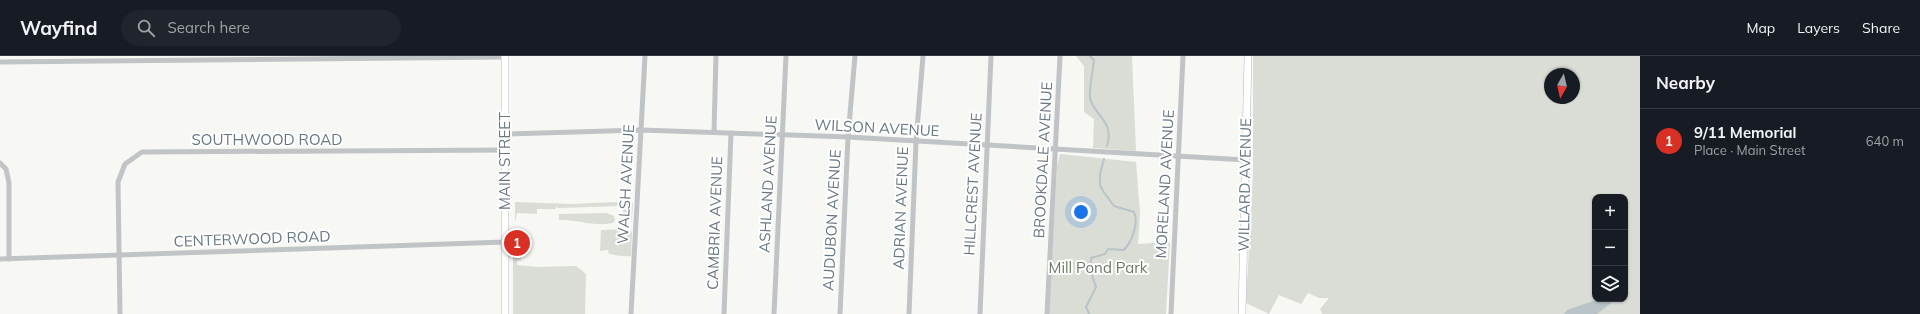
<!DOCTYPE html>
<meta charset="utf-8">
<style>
body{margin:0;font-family:Mulish,sans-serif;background:#20242c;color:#f1f3f6}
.controls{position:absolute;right:12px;bottom:12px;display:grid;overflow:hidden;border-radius:8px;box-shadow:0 1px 3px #0004}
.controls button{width:36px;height:36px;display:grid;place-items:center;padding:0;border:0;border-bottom:1px solid #363941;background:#171b24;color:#f1f3f6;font:20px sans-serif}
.compass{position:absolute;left:1544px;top:12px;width:36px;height:36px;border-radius:50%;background:#171b24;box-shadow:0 1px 3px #0004;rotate:188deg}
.you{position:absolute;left:1081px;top:156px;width:14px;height:14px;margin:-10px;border:3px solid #fff;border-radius:50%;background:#1a73e8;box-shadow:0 0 0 6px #1a73e833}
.badge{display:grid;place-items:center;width:26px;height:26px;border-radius:50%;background:#d93025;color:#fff;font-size:13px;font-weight:700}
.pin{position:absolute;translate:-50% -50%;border:2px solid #fff;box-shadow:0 1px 4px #0006}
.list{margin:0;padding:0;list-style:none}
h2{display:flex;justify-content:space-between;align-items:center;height:52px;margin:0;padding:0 16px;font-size:17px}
h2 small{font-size:13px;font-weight:400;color:#9ea1a6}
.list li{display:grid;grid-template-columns:26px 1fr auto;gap:12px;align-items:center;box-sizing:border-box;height:64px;padding:0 16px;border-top:1px solid #363941}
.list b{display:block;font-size:15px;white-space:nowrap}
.list p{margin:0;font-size:13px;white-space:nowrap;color:#9ea1a6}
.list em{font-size:13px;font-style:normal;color:#9ea1a6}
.icon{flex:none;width:22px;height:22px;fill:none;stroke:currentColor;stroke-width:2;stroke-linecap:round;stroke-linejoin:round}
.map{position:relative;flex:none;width:1640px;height:258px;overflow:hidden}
header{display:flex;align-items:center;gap:24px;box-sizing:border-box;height:56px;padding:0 20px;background:#171b24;border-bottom:1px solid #363941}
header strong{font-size:19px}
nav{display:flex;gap:22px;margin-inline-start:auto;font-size:14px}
.search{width:280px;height:36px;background:#20242c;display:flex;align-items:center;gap:10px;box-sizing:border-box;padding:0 14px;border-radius:22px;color:#9ea1a6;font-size:15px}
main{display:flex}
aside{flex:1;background:#171b24}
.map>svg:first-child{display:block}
.green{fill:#d9ddd5;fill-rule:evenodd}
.water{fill:#b8c4c7}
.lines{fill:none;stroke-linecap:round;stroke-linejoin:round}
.stream{stroke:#b8c4c7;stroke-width:2}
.secondary-casing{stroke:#b3b8bc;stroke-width:8}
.street{stroke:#c0c4c7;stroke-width:5}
.secondary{stroke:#fff;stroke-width:7}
.labels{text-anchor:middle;stroke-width:4;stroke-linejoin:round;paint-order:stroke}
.street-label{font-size:15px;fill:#687883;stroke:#fff}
.park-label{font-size:15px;fill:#6b7a66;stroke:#fff}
</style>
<header>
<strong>Wayfind</strong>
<div class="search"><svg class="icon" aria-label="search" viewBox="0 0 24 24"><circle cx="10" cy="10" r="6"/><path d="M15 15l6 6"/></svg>Search here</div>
<nav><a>Map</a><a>Layers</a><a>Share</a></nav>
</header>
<main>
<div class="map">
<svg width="1640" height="258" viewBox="0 0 1640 258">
<rect width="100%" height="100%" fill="#f7f7f4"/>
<g class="green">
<polygon points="1076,0 1132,0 1136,95 1093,92 1094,63 1084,56 1084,10"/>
<path d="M1253,0H1640V258H1322L1320,253L1329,242H1319L1308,237L1301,248L1279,239L1269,258L1246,247L1253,117ZM1550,18H1574V42H1550ZM1595,141H1625V243H1595Z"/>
<polygon points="1060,98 1136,106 1140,157 1138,188 1170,186 1166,258 1049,258 1057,110"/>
<polygon points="515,146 572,148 614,146 633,147 632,163 630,164 626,163 621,150 559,152 556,151 556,153 537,153 537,158 517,157 515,166"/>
<path d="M607,157L614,160L615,164L613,167C594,171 577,163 559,164V158Z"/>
<path d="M627,173L632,176L631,200C623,201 616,199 609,198L608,194L600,195L601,174Z"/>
<polygon points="519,179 521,182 521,204 517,205 517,209 538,211 576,210 586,218 585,258 513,258 513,180"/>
</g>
<polygon class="water" points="1599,243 1616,243 1597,258 1564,258 1567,254"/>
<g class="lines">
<g class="stream">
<path d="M1090,0L1094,4C1093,15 1089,31 1090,42C1094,60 1115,65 1107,90"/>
<path d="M1089,258L1086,251L1096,231L1090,214L1091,202L1105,198L1108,193L1124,194C1132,185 1139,168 1134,156L1114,150L1103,135L1100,129V118L1104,103"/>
</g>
<defs>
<g id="secondary">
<polyline points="505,0 505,258"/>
<polyline points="1242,258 1248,0"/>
</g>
</defs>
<use href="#secondary" class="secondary-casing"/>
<g class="street">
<polyline points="0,6 505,1"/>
<polyline points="714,76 716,0"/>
<polyline points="506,78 641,74 848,81 1246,104"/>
<polyline points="0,107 6,113 9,127 9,203"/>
<polyline points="0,203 505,186"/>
<polyline points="120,258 118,126 125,108 142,96 506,94"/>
<polyline points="631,258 645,0"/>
<polyline points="724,258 731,77"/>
<polyline points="774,258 786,0"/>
<polyline points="840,258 848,81 855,0"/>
<polyline points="909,258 916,86 923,0"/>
<polyline points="980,258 991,0"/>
<polyline points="1047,258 1060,0"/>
<polyline points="1171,258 1183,0"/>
</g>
<use href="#secondary" class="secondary"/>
</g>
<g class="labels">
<g class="street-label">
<text transform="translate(877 72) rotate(3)" y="5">WILSON AVENUE</text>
<text x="267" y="89">SOUTHWOOD ROAD</text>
<text transform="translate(1043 104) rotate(-87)" y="5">BROOKDALE AVENUE</text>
<text transform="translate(505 105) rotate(-90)" y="5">MAIN STREET</text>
<text transform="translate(626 128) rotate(-87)" y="5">WALSH AVENUE</text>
<text transform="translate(768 128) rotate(-87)" y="5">ASHLAND AVENUE</text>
<text transform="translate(973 128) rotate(-87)" y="5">HILLCREST AVENUE</text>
<text transform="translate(1165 128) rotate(-87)" y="5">MORELAND AVENUE</text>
<text transform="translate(1245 129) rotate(-89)" y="5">WILLARD AVENUE</text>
<text transform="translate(901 152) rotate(-88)" y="5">ADRIAN AVENUE</text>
<text transform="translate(832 164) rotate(-87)" y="5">AUDUBON AVENUE</text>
<text transform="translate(715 167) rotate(-88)" y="5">CAMBRIA AVENUE</text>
<text transform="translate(252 183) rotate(-2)" y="5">CENTERWOOD ROAD</text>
</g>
<g class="park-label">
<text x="1098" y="217">Mill Pond Park</text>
</g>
</g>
</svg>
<div class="controls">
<button>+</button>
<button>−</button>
<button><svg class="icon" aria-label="layers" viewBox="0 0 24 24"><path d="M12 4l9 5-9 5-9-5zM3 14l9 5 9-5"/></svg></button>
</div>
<svg class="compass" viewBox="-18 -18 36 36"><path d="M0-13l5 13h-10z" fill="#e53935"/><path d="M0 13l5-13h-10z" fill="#9ea1a6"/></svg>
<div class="you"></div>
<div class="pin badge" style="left:517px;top:187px">1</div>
</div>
<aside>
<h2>Nearby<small></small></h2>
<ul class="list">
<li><span class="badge">1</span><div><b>9/11 Memorial</b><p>Place · Main Street</p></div><em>640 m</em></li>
</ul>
</aside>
</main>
